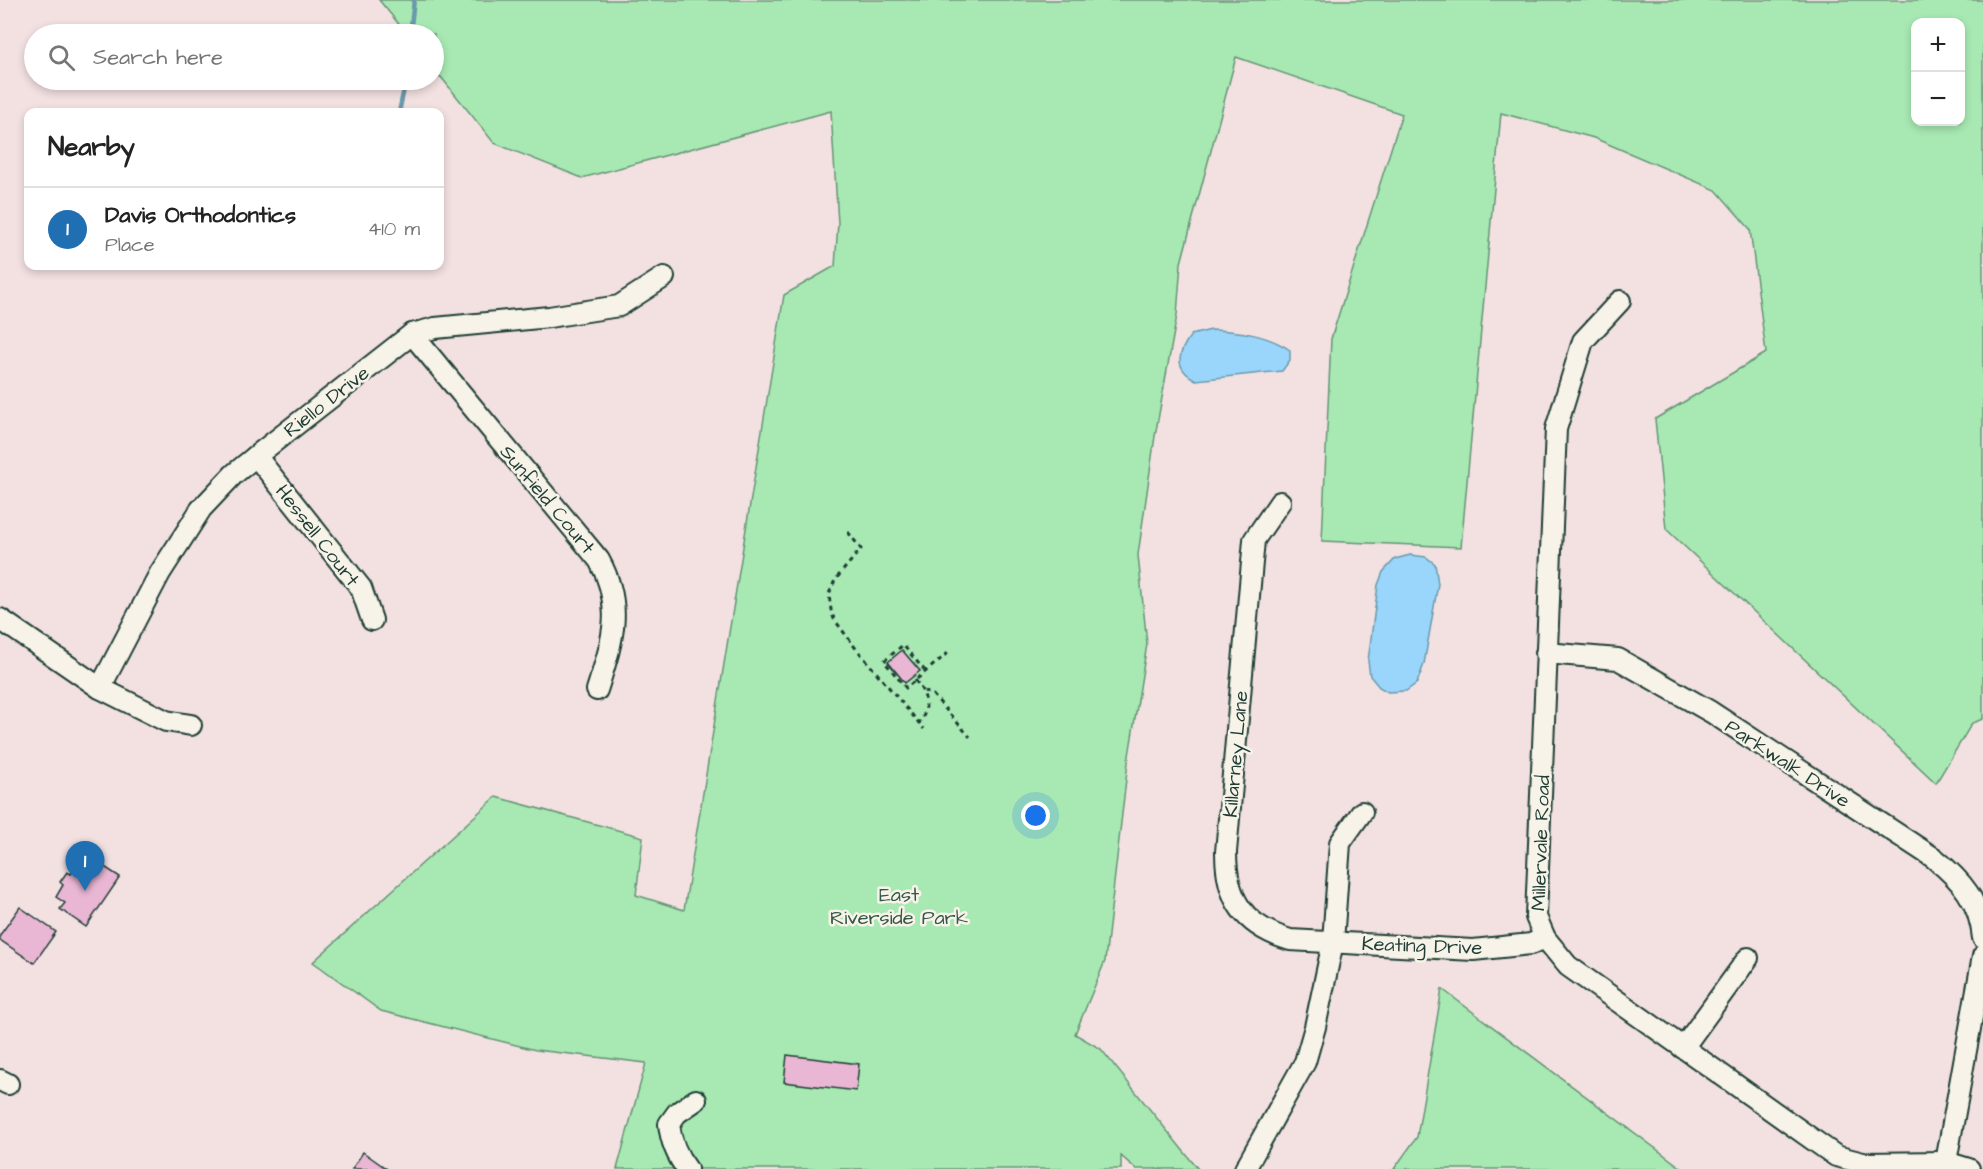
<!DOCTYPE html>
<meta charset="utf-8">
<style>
body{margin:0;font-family:"Architects Daughter",sans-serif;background:#f2f2f2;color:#222}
.controls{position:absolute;right:18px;top:18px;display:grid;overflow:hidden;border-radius:12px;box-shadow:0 3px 9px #0003}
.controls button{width:54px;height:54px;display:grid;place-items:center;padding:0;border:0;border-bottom:2px solid #e0e0e0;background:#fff;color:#222;font:30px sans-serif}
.you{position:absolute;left:1036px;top:816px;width:21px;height:21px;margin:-15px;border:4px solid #fff;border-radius:50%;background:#1a73e8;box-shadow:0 0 0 9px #1a73e833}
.badge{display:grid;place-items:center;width:39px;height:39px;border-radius:50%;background:#1f6fb2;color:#fff;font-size:20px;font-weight:700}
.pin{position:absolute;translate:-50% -50px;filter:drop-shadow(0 2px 3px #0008)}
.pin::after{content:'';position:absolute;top:32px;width:21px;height:18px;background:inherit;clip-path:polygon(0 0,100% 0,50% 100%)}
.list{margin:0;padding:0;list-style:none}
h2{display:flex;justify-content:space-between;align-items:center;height:78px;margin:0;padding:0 24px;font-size:26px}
h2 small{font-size:20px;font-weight:400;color:#767676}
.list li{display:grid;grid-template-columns:39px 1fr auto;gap:18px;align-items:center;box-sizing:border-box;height:84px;padding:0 24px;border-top:2px solid #e0e0e0}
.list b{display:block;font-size:22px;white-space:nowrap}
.list p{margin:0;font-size:20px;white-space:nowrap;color:#767676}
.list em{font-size:20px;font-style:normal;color:#767676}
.icon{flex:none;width:33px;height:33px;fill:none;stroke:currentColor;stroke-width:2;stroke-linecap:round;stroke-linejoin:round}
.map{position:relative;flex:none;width:1983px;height:1169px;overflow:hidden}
.search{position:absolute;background:#fff;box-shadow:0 3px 9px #0003;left:24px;top:24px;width:420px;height:66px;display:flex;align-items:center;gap:15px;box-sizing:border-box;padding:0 21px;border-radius:33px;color:#767676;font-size:22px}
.panel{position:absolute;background:#fff;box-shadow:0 3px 9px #0003;left:24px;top:108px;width:420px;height:162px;border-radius:12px}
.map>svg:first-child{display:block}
.green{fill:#a8e9b3;stroke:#649374;stroke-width:1.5;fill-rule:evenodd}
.water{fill:#9ad6fb;stroke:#6999ab;stroke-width:1.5}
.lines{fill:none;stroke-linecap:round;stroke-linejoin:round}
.stream{stroke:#6999ab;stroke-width:4.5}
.building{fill:#e9b6d4;stroke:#1f3d34;stroke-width:1.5}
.minor-casing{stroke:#1f3d34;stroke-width:24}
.path{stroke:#1f3d34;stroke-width:3;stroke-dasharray:4.5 4.5;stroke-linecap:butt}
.minor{stroke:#f7f3e8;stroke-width:20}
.labels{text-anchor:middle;stroke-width:5;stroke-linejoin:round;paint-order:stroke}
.street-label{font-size:20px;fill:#1f3d34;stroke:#f7f3e8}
.park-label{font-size:20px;fill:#345747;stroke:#f7f3e8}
</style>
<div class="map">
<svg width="1983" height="1169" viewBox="0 0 1983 1169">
<rect width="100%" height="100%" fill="#f3e1e2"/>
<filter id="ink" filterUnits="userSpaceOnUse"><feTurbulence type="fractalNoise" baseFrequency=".0167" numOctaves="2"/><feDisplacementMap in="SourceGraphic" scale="12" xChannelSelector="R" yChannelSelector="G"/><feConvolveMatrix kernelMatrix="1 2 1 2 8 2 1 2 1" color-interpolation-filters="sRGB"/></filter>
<g filter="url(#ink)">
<g class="green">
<path d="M379,0H1983V719L1972,723L1936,783L1666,529L1655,419L1766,353L1750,229L1716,190L1594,138L1501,113L1461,547L1322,541L1331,339L1402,114L1236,57L1181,263L1177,315L1155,436L1138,555L1147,644L1128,762L1105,961L1075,1034L1101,1049L1198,1169H1136L1121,1156V1169H617L646,1063L536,1050L381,1011L313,962L496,797L643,837L636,895L684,910L784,295L835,266L838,223L831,111L582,178L494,143L441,77L434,76V34H407ZM1916,22H1960V122H1916Z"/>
<polygon points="1442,989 1683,1169 1394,1169 1417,1137"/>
</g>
<g class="water">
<path d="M1211,330C1239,331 1266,334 1290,350V360L1282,371L1196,380C1173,368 1178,353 1191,335Z"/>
<polygon points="1410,555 1426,557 1435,564 1438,584 1424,664 1417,683 1406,691 1388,692 1379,687 1370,676 1368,661 1378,585 1383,572 1395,559"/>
</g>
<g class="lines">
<g class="stream">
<polyline points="410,34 414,0"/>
<polyline points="399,112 406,80"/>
</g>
</g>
<g class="building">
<polygon points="902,650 920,671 905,683 888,662"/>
<polygon points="80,862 91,870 97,862 120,877 86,927 60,909 65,903 56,897 63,885 60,882 67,872 71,874"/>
<polygon points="20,907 56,932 34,963 0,940 0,935"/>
<polygon points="787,1055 859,1064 856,1091 784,1082"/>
<polygon points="363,1152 387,1169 352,1169"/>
</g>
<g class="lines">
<defs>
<g id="minor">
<polyline points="1620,301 1583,341 1556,429 1536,917 1545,938 1568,966 1836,1156 1863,1163 1946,1162 1969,1169"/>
<path d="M412,334L599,560C625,607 612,642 597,690"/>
<polyline points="256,456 361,588 372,620"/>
<path d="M1280,502L1254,540L1226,852C1226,900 1244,926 1290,940L1473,950L1531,944L1545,938"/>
<polyline points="0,619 100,688 166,721 191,725"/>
<path d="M1546,653L1618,659L1711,712L1934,858C1962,881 1979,900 1983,938"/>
<polyline points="100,688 160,573 201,509 234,474 256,456 412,334 435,328 549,317 619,306 664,277"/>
<polyline points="1683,1048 1748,958"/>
<polyline points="0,1080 8,1084"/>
<polyline points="1946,1162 1983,956"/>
<path d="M687,1169C676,1155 671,1142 669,1124L677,1113L696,1100"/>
<polyline points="1245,1169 1305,1062 1315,1027 1333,942 1340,843 1362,812"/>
</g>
</defs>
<use href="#minor" class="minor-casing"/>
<g class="path">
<polyline points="848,532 861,549 835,580 829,594 831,610 834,619 854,646 924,729"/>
<polyline points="925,671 903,645 884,661 906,688 948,653"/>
<path d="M915,680C926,694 931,707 919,723"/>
<polyline points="924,691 933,695 970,737"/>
</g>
<use href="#minor" class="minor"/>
</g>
</g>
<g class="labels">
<g class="street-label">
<text transform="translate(326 401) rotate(-38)" y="7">Riello Drive</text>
<text transform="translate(548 499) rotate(50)" y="7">Sunfield Court</text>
<text transform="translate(318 535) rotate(52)" y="7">Hessell Court</text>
<text transform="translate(1235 754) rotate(-85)" y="7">Killarney Lane</text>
<text transform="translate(1788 763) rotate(33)" y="7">Parkwalk Drive</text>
<text transform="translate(1540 843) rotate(-88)" y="7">Millervale Road</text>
<text transform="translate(1422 945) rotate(2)" y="7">Keating Drive</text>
</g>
<g class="park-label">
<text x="899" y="901">East<tspan x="899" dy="23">Riverside Park</tspan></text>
</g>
</g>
</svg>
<div class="controls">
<button>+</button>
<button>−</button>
</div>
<div class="you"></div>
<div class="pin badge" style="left:85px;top:891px">1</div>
<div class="search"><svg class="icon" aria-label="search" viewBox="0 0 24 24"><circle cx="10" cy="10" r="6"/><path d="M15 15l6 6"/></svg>Search here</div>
<section class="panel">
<h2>Nearby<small></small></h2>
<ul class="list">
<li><span class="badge">1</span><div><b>Davis Orthodontics</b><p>Place</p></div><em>410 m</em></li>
</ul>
</section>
</div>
